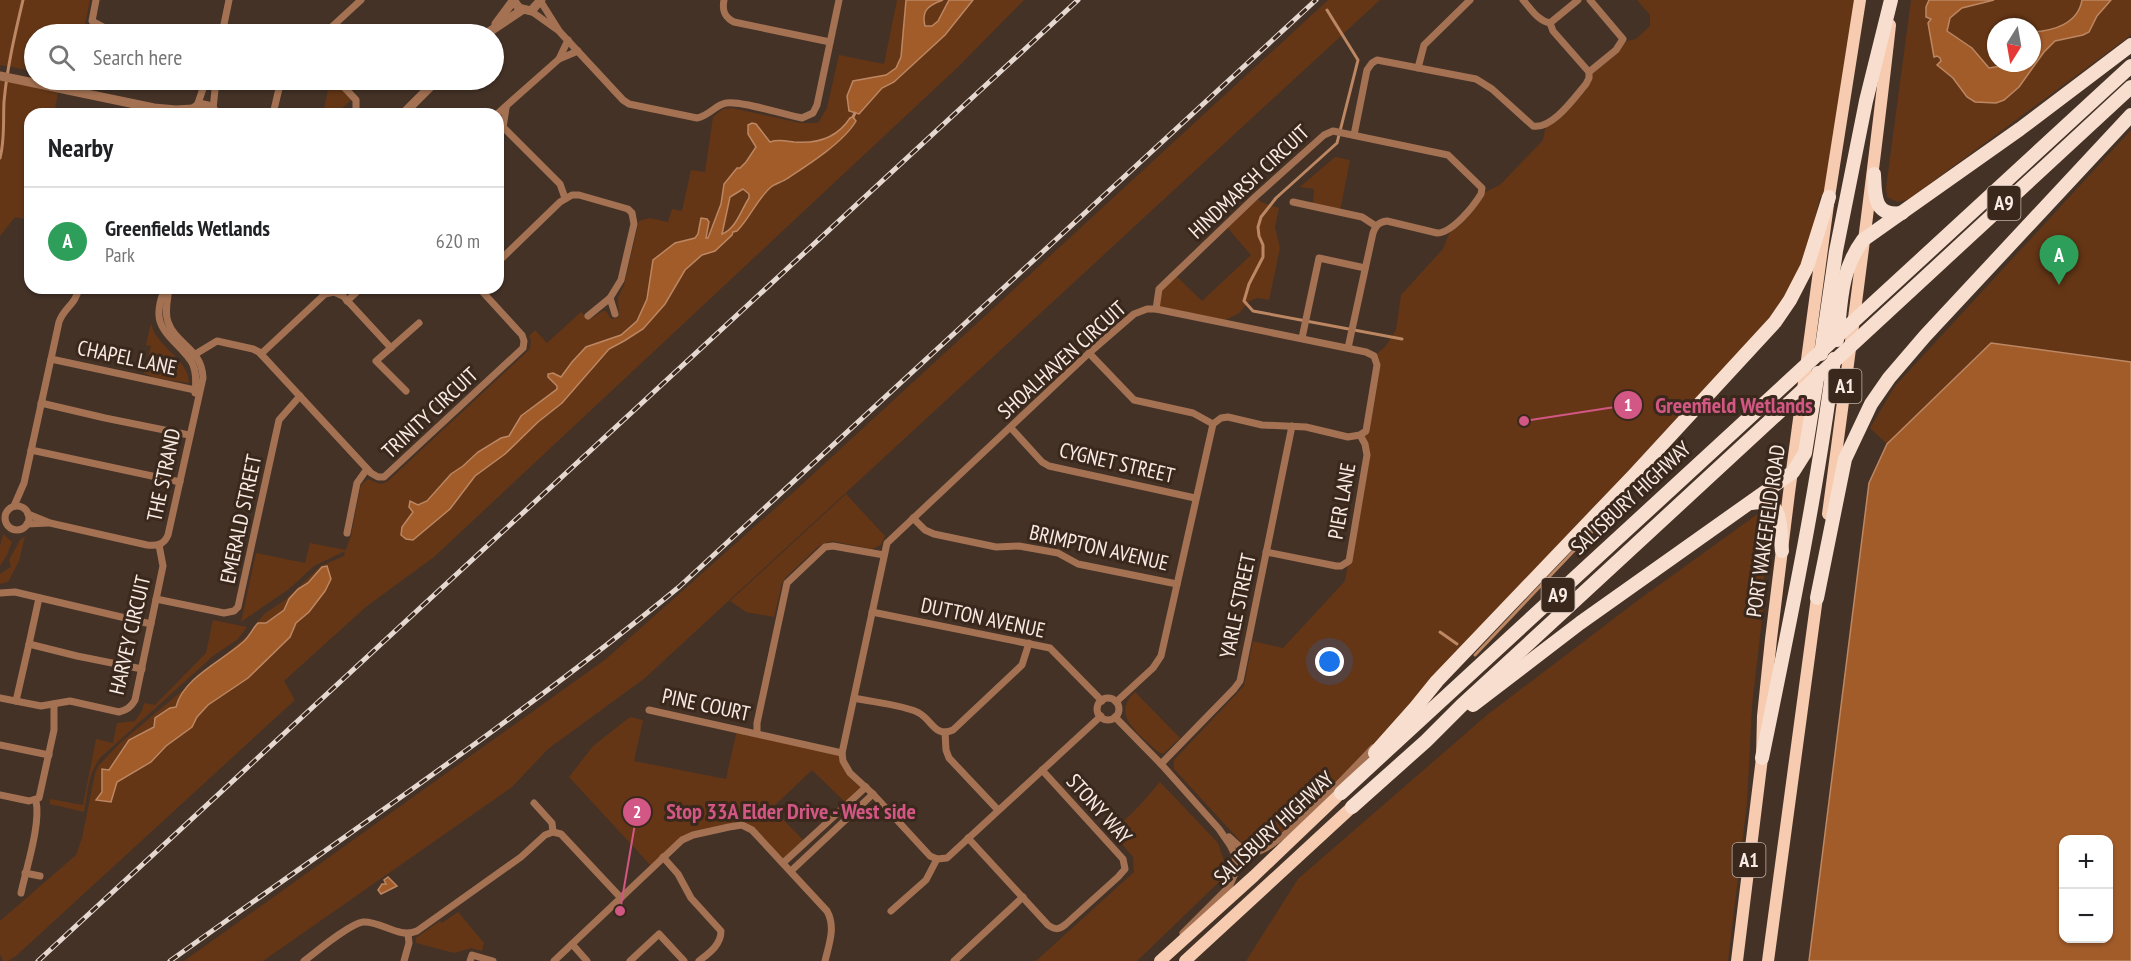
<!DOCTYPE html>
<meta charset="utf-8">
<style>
body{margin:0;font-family:"PT Sans Narrow",sans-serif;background:#f6f6f6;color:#202124}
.controls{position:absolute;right:18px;bottom:18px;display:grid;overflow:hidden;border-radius:12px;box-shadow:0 2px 4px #0004}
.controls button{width:54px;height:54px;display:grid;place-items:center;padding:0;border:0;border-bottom:2px solid #e0e0e0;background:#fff;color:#202124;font:30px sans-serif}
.compass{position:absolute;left:1987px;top:18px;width:54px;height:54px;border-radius:50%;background:#fff;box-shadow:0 2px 4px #0004;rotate:191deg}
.you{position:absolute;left:1330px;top:662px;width:21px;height:21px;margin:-15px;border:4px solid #fff;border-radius:50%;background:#1a73e8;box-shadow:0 0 0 9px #1a73e833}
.badge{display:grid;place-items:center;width:39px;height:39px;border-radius:50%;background:#546486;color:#fff;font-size:20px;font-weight:700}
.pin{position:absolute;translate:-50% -50px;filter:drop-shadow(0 2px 3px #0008)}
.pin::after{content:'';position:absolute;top:32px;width:21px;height:18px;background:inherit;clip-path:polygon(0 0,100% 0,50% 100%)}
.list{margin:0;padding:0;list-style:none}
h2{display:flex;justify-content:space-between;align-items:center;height:78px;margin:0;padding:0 24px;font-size:26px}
h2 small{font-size:20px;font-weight:400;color:#757577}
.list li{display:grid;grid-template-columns:39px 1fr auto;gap:18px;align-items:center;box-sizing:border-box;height:108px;padding:0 24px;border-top:2px solid #e0e0e0}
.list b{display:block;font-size:22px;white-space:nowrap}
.list p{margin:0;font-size:20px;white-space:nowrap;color:#757577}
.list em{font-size:20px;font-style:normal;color:#757577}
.icon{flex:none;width:33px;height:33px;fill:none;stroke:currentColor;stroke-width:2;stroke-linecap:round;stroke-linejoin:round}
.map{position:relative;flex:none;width:2131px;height:961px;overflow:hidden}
.search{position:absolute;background:#fff;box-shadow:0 2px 4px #0004;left:24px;top:24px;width:480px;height:66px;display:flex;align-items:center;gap:15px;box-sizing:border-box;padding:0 21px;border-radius:33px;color:#757577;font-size:22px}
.panel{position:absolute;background:#fff;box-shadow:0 2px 4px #0004;left:24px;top:108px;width:480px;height:186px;border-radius:18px}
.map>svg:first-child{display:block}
.green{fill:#643616;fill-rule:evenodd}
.water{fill:#a25c2a;stroke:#bc8762;stroke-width:1.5;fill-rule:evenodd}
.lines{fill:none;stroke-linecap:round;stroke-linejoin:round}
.stream{stroke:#bc8762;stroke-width:3}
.minor{stroke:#a47253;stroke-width:7}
.tertiary{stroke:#a47253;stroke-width:9}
.trunk{stroke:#f6cbb0;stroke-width:12}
.motorway{stroke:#f7decf;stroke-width:14}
.rail-casing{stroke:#e5d8d0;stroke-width:5}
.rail{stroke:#3a281d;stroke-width:3;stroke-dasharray:9;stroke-linecap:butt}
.labels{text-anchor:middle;stroke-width:6;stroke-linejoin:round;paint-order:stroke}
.shield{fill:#3a281d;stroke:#bfb0a8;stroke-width:1.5}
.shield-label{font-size:20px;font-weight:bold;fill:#f8ebe4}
.street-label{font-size:21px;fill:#f8ebe4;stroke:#3a281d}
.leader{fill:none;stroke:#d25784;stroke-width:2}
.callout-dot{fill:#d25784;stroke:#3a281d;stroke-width:2}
.mark-label{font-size:18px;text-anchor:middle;font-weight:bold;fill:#fff}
.callout-label{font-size:22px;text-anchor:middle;font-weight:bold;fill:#d25784;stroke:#3a281d;stroke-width:6;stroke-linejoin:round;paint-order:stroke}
</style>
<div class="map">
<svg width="2131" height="961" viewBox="0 0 2131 961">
<rect width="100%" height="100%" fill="#443227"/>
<g class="green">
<polygon points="0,0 90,0 83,34 34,34 34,71 0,65"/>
<polygon points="897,0 1024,0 958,67 434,557 367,606 284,681 295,700 16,956 8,961 3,961 0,954 0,921 76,855 82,838 95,773 99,765 120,743 246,637 264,614 285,600 321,566 344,556 345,551 314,566 289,589 241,622 256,553 305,563 310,543 346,550 351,535 361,485 368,479 380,484 387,482 530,349 531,341 529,336 535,330 547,343 581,312 589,320 603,311 606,311 611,319 619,317 618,298 624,285 639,221 649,218 668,222 672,209 682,211 691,170 705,172 713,117 723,109 732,108 800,123 818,123 827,108 839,55 884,64"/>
<polygon points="1328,0 1380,0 645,678 548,749 512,787 263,961 184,961 606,659 797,489"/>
<polygon points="1637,0 1860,0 1829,197 1820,197 1807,252 1787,297 1763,330 1340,780 1275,839 1257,846 1242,843 1174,769 1174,760 1244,686 1253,641 1283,648 1345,581 1367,455 1360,435 1366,431 1376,374 1374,356 1385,347 1396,330 1401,295 1443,249 1451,229 1481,194 1500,185 1543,140 1546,125 1586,84 1589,72 1623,42 1636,39 1650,26 1650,15"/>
<path d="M1911,0H2131V35L1909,199L1898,202L1887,197L1886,188ZM1996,27H2032V63H1996Z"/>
<polygon points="0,78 58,93 54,114 30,114 30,220 15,217 0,236"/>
<polygon points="329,85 340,88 351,100 340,110 345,114 323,114"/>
<polygon points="2131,130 2131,362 1991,343 1887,444 1870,428 1895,386"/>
<polygon points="1335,157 1350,160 1340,211 1313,203 1314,189 1300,187"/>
<polygon points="1255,197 1261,202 1279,208 1275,227 1280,248 1269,300 1258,298 1251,300 1239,313 1222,322 1156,309 1158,295 1174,274 1202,301 1251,255 1226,226"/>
<path d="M151,323C156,348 188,357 189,383L156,378L144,373L151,346L146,345Z"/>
<polygon points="846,494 885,536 881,545 872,549 832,541 819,546 786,577 782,584 774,617 746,612 730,601"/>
<polygon points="1759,513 1767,514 1770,519 1770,528 1765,556 1763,609 1752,706 1747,803 1728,961 1246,961 1298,879 1487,715 1637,601"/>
<polygon points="3,534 12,542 7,555 0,566 0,546"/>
<polygon points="25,536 19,561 8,582 0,584 0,574 11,567 9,560 20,540"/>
<path d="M213,620L247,627L238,639L213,656L101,757C88,773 88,791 84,812L50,804V799L83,805L96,739L113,743L117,723L135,721L142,711L144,703L155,705L206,653Z"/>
<path d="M1135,692L1180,738L1164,753H1160L1156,750C1139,733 1110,715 1135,692Z"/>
<polygon points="630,717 643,720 634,761 726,779 737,730 842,753 843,761 866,787 847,804 812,770 772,808 805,842 783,863 742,825 693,835 653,868 569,777 593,746"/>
<polygon points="1160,782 1218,843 1226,867 1221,880 1137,961 1036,961 1134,872 1133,857 1116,837 1116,829 1140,805"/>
<polygon points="458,912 484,943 482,951 471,948 454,953 416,943 416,938 440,921 442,923"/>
</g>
<g class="water">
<path d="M906,0H943C929,5 921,10 925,26H932L938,21L949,0H973L945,35L894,82L882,88L859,114L849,111L847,96L853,81L886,75L896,68L901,57Z"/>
<path d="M1929,0H1994L1962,8L1950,18L1947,31L1972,48L1989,68L2001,66L2003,63H2032V32C2053,31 2078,24 2082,0H2111L2097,16L2089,32L2083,35L2055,41L2044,52L2019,87L2004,100L1996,103L1975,102L1967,97L1953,78L1937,65L1941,61L1940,58L1937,56L1934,57L1928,23L1931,19L1926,17V7Z"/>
<path d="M853,117L856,121C844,142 808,165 788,178C783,182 776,183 771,187C757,199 750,218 737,231L733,232L732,235L715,251L702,255L685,270L665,304L643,329L624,341L609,349L562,403L538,422L505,454L475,476L450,509L413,540L406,539L401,535L402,527L413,512L409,507L410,501L418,505L427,501L451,474L463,466L478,452L501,438L509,436L521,416L557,389V386L548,377V374L553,373L561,377L572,362L586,347L621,335L637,321L647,299L653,260L675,243L695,238L698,234L701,218L707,219L709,222L706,238H708L721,204L724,184L737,168H740L746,162L756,147L748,134V125L752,123L756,124L770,142C778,139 786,141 794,142C817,144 837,138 850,118ZM743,189L749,194V198C741,210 736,229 722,234L730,197Z"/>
<path d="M1991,343L2131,362V961H1809L1869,483L1887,444ZM2064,840H2108V938H2064Z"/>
<path d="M327,566L331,579L325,591L309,612L296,623L290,637L248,678L208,705L197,717L192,727L166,746L151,762L117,782L111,802L96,800L102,792V769L109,770L129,740L154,727L155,718L170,708L176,707C183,678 222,661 243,642C250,636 252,629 258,623H266L284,610L289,599L298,589L308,583L322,567Z"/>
<polygon points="388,877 397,886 381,894 378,890 382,884 386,884 384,880"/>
</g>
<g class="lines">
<g class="stream">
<polyline points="1327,10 1358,60 1337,143 1276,198 1261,217 1258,227 1259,236 1263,245 1263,257 1249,284 1244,301 1253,311 1402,339"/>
<polyline points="853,117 855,113"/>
<path d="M0,158C5,140 3,121 4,102C7,67 15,34 23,0"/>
<polyline points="1440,632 1457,644"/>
<polyline points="1475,655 1606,517"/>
</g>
<g class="minor">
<polyline points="96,0 92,21 109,30 130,34"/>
<path d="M724,0C722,10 724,17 734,22L830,42"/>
<polyline points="541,2 558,29"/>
<path d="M531,11L559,31L623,100L629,104L697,118C709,116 715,105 726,103C740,100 785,115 802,118L813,113L817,105L839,0"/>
<polyline points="1550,23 1578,0"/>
<polyline points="222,34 229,0"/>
<polyline points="324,34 361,0"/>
<polyline points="559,59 568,40"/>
<polyline points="1418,68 1424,45 1470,0"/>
<polyline points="1589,72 1616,50 1623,39 1590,0"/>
<polyline points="320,80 342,85 356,100 356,112"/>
<polyline points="142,86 143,80"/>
<polyline points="197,106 206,80"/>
<polyline points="213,109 216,80"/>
<polyline points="273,114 281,80"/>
<polyline points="497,114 559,59 578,51"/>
<polyline points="498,126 505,129 560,184 565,198"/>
<polyline points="503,128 506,108"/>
<path d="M1354,135L1367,70L1372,63L1377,60L1476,79L1492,89L1533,126C1552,130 1574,98 1586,84L1589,78V72L1553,31L1550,23C1538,21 1531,9 1523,0"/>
<polyline points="1293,202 1362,217 1376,226"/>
<polyline points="498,262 560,202 572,195 579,195 628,209 632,213 634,224 621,280 610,298 588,316"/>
<path d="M165,288C152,319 160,328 182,350C186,355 191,359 193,365C197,374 196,384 195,393"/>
<polyline points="610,298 615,314"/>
<polyline points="347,301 361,288"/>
<path d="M1156,309L1159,289L1255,197L1324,135L1333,131L1448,155L1482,188L1481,194C1473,207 1452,233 1437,233L1387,221C1379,222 1376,225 1373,233L1348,348"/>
<polyline points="1302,338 1319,258 1365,268"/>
<polyline points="1089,353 1134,400 1193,413 1213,424"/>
<polyline points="261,354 325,294 334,292 343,296 391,348"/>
<polyline points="189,358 217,341 253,349 259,352 371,473 378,477 384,477 523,348 524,341 522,335 479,288"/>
<polyline points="51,359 195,390"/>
<polyline points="406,391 376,361 419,323"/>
<polyline points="41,403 105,418 189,435"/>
<polyline points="1011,428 1042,462 1049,466 1195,498"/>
<polyline points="31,450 180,482"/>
<path d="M14,506L24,483L59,322C64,307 75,306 79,288"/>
<circle cx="17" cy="518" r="12"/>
<path d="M28,514L50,523L147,545C157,546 164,545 168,535L203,378C202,348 176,345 168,322C164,311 168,299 169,288"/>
<polyline points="913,518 925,530 934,534 996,547 1019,546 1058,553 1078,564 1177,584"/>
<polyline points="27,524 48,523"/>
<polyline points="347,533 357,483 367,469"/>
<polyline points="1266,552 1336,566 1341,566 1349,561 1367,455 1365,444 1360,435"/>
<polyline points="0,593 15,592 151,624"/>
<polyline points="39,598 29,644 77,656 142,669"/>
<polyline points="156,599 224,613 234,611 238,607 279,420 300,396"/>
<polyline points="872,612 1050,648 1102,701"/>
<path d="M0,698L41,706L70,701L119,712C127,710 131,707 135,700L163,566L159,545"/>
<path d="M854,698C871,702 905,705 919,713C932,720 935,738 953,730L1022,665L1029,643"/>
<circle cx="1108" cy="709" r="11"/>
<polyline points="16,701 29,644"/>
<polyline points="649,710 842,753"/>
<polyline points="1101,716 947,858 937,859 930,856 873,794 850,773 843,761 842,753 887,543 1089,353 1134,314 1147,309 1156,309 1366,352 1374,356 1377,365 1366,431 1360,435 1348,437 1306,427 1262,425 1228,417 1221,418 1213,424 1161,656 1153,668 1116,702"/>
<polyline points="1115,717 1161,764 1219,829 1230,845 1235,855 1236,871 1229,887 1183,933"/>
<polyline points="945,732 946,750 949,758 998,810"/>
<polyline points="757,733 757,723 787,583 825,547 833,546 884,555"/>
<polyline points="0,745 49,755"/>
<polyline points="1161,764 1234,689 1240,681 1292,426"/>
<polyline points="0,795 29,801 39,798 54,730 54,704"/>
<polyline points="534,803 552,823 553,832"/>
<path d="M1229,837C1237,844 1244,853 1256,852C1278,850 1355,767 1373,748"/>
<path d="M968,838L1048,925C1055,930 1059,930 1066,924L1118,877L1125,869L1123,859L1042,770"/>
<path d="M663,857L678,874L691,898L721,931C721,945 709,953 699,961"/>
<polyline points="783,863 866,787"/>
<polyline points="791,871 873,794"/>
<polyline points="25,873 40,876"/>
<path d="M21,893C26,869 41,824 36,801"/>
<polyline points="891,911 926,880 937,859"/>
<polyline points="572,944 587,961"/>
<path d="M304,961C316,952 349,924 363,922C382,921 398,939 417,931L521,857L545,835L553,832L561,834L621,898"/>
<polyline points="404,961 409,943 408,934"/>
<polyline points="470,961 472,955 493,961"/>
<path d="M554,961L682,840L693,835L729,827L742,825L752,830L827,911C836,927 829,944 825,961"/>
<polyline points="630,961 659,934 684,961"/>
<polyline points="954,961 1023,897"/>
</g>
<g class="tertiary">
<polyline points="513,0 519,8 531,11 541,0"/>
<polyline points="496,24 513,1"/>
<polyline points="486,34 522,10"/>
<polyline points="0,76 154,108 176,110 193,109"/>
<path d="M190,113C198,101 210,103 217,114"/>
<polyline points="403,114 437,80"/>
</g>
<g class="trunk">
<path d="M1828,514C1850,351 1872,188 1890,25"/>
<polyline points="1160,961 1254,876 1341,793"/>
<polyline points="1185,961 1352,807"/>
<polyline points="1737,961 1762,758 1763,716 1771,639 1789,493 1829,197 1860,0"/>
<polyline points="1768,961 1818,590"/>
</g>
<g class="motorway">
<path d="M1874,174C1875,194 1873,217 1902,213"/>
<path d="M1837,340C1841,303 1840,271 1863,240L2020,129L2131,45"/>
<polyline points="1821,354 1836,251 1866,101 1891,0"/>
<path d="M1751,503C1785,497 1779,526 1782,551"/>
<polyline points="1817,598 1845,459 1871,404 1889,378 1925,336 2131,115"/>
<polyline points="1473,705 1580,623 1793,472 1805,453 1818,373"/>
<polyline points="1375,753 1416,707 1437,681 1634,475 1775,322 1790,300 1807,267 1829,197"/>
<path d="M1762,758C1789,626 1817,493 1834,359"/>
<polyline points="1341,793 2131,66"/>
<polyline points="1352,807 1426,741 1461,706 2131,87"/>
</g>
<defs>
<g id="rail">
<polyline points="38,961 1078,0"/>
<path d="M170,961C341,838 516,721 679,587L1316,0"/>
</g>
</defs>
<use href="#rail" class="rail-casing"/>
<use href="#rail" class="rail"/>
</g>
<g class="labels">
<g class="shield">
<rect x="1987.5" y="186" width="33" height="34" rx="4.5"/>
<rect x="1828.5" y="369" width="33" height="34" rx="4.5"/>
<rect x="1541.5" y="578" width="33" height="34" rx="4.5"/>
<rect x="1732.5" y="843" width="33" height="34" rx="4.5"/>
</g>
<g class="shield-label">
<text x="2004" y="210">A9</text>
<text x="1845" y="393">A1</text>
<text x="1558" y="602">A9</text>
<text x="1749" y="867">A1</text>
</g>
<g class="street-label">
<text transform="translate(1249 182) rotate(-43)" y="7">HINDMARSH CIRCUIT</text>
<text transform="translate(127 358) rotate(12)" y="7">CHAPEL LANE</text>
<text transform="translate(1062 360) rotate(-42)" y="7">SHOALHAVEN CIRCUIT</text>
<text transform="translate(430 413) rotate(-43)" y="7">TRINITY CIRCUIT</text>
<text transform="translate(1117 463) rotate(13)" y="7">CYGNET STREET</text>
<text transform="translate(164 475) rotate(-78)" y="7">THE STRAND</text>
<text transform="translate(1631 498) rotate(-43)" y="7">SALISBURY HIGHWAY</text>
<text transform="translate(1342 501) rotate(-80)" y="7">PIER LANE</text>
<text transform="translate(241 519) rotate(-78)" y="7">EMERALD STREET</text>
<text transform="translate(1766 531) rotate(-82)" y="7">PORT WAKEFIELD ROAD</text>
<text transform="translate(1099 548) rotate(13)" y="7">BRIMPTON AVENUE</text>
<text transform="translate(1238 606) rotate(-78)" y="7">YARLE STREET</text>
<text transform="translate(983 618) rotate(12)" y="7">DUTTON AVENUE</text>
<text transform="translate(130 635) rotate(-77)" y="7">HARVEY CIRCUIT</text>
<text transform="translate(706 705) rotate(12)" y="7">PINE COURT</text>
<text transform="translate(1099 809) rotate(48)" y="7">STONY WAY</text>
<text transform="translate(1274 828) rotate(-43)" y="7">SALISBURY HIGHWAY</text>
</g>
</g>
<path class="leader" d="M1524 421L1628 405M620 911L637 812"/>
<g class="callout-dot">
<circle cx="1524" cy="421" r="6"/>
<circle cx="620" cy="911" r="6"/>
<circle cx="1628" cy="405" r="15"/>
<circle cx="637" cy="812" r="15"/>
</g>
<g class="mark-label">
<text x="1628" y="411">1</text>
<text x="637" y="818">2</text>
</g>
<g class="callout-label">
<text x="1734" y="413">Greenfield Wetlands</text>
<text x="791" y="819">Stop 33A Elder Drive - West side</text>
</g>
</svg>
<div class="controls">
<button>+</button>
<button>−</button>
</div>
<svg class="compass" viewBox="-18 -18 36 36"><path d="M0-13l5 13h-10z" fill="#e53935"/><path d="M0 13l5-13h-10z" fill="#757577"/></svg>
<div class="you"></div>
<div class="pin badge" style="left:2059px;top:285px;background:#2e9e5b">A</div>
<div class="search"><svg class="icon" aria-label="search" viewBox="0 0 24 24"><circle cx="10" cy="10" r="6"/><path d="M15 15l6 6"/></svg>Search here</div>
<section class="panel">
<h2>Nearby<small></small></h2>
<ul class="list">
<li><span class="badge" style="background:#2e9e5b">A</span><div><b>Greenfields Wetlands</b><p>Park</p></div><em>620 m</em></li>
</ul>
</section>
</div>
